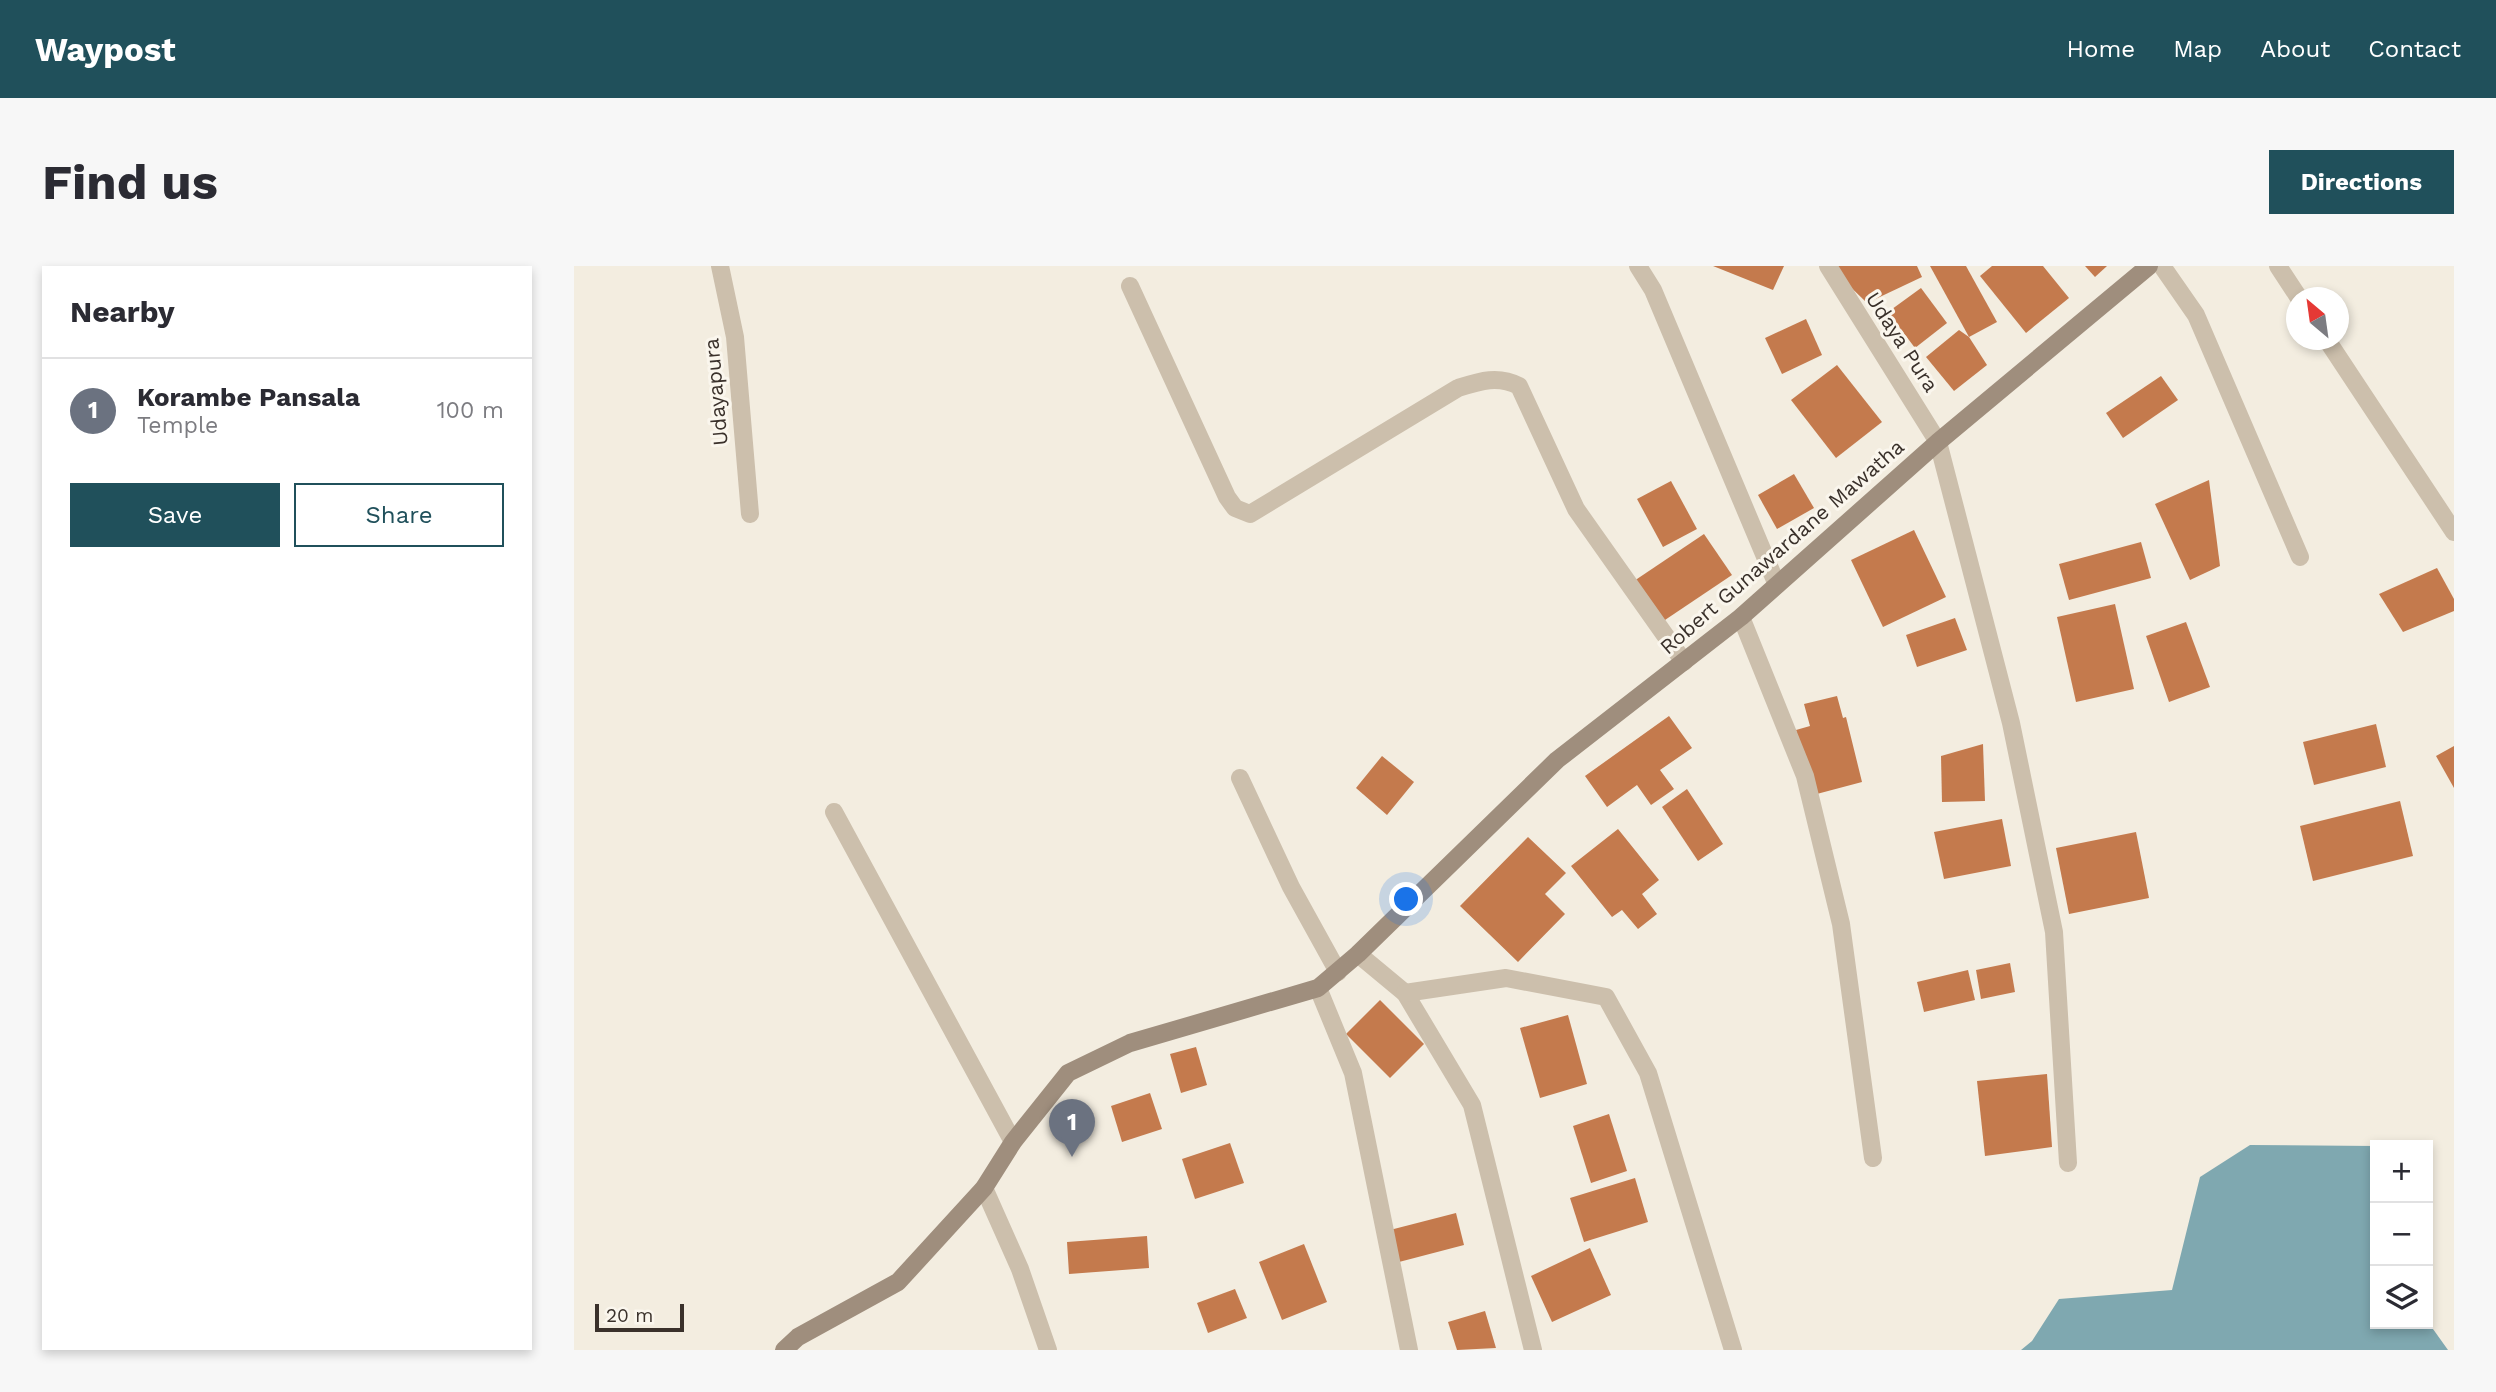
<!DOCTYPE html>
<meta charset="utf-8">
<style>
body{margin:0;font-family:"Work Sans",sans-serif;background:#f7f7f7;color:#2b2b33}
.controls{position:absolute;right:21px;bottom:21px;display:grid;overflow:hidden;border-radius:0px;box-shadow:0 4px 10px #0003}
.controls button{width:63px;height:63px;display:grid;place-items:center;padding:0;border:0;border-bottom:2px solid #e1e1e2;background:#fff;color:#2b2b33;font:35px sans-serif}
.compass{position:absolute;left:1712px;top:21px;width:63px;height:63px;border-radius:50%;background:#fff;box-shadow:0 4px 10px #0003;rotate:331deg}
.scale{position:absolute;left:21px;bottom:18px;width:89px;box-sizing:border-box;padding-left:7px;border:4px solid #3a312b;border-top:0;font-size:19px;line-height:24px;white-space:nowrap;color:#3a312b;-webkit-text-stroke:5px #faf6ed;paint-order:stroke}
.you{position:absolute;left:833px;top:634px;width:24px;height:24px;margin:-18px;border:5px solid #fff;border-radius:50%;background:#1a73e8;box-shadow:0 0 0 10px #1a73e833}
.badge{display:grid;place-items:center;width:46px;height:46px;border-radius:50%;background:#20505b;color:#fff;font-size:23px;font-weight:700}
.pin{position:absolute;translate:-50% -58px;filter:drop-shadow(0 2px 4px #0008)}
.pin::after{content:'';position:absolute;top:37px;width:24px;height:21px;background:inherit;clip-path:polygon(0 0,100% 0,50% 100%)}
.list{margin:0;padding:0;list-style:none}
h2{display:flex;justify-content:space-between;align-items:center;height:91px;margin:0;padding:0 28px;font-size:30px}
h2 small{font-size:23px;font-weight:400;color:#7c7c81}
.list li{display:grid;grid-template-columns:46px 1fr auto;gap:21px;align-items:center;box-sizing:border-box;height:105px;padding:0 28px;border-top:2px solid #e1e1e2}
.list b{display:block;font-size:26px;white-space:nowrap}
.list p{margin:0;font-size:23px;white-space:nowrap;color:#7c7c81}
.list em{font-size:23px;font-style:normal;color:#7c7c81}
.actions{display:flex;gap:14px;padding:21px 28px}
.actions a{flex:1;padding:16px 0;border:2px solid #20505b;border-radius:0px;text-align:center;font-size:24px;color:#20505b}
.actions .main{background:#20505b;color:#fff}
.icon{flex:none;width:38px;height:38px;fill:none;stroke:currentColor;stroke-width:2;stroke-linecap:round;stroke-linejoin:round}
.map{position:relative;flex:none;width:1880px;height:1084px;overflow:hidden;border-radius:0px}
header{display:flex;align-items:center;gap:42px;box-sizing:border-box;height:98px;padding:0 35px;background:#20505b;color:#fff}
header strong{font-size:33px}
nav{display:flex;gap:38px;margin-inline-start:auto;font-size:24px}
.intro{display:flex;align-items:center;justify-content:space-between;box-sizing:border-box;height:168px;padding:0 42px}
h1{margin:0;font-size:49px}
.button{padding:18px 32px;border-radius:0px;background:#20505b;color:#fff;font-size:24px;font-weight:700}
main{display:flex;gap:42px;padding:0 42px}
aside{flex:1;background:#fff;border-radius:0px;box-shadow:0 4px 10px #0003}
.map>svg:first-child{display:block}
.water{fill:#7fa8b0}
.building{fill:#c47a4d}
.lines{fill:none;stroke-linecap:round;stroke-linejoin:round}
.street{stroke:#ccbfac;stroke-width:18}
.secondary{stroke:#9f8e7d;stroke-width:18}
.labels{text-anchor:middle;stroke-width:6;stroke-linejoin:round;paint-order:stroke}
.street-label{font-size:21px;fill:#3a312b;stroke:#faf6ed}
</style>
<header>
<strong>Waypost</strong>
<nav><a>Home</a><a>Map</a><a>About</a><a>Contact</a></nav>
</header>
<div class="intro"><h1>Find us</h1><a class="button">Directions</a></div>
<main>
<aside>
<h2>Nearby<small></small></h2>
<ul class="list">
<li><span class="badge" style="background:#6b7280">1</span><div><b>Korambe Pansala</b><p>Temple</p></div><em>100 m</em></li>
</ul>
<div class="actions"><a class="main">Save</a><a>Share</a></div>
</aside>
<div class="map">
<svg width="1880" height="1084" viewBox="0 0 1880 1084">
<rect width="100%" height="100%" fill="#f3ede0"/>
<polygon class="water" points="1676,879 1801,880 1801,1058 1854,1056 1874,1084 1447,1084 1458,1075 1485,1033 1598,1024 1626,911"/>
<g class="building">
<polygon points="1139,0 1210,0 1199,24"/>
<polygon points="1264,0 1343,0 1348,11 1293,37 1258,3"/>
<polygon points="1356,0 1392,0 1423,56 1395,71"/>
<polygon points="1418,0 1469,0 1495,32 1452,67 1406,10"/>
<polygon points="1511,0 1533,0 1521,11"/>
<polygon points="1347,22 1373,57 1341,82 1314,46"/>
<polygon points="1232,53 1248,89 1208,108 1191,72"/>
<polygon points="1385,64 1395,71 1413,99 1380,125 1352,91"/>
<polygon points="1263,99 1308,156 1262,192 1217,134"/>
<polygon points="1587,110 1604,134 1549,172 1532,147"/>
<polygon points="1220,208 1240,242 1203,263 1184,229"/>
<polygon points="1635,214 1646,300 1616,314 1581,238"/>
<polygon points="1097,215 1123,263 1089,281 1063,233"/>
<polygon points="1340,264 1372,331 1309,361 1277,294"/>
<polygon points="1130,268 1158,309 1088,356 1060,315"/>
<polygon points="1567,276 1577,312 1495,334 1485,298"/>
<polygon points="1863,302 1880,333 1880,345 1829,366 1805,328"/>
<polygon points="1541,338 1560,423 1502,436 1483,351"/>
<polygon points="1381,352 1393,384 1343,401 1332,369"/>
<polygon points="1612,356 1636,421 1595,436 1572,370"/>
<polygon points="1263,430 1269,452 1272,451 1288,516 1239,529 1222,464 1236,460 1230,438"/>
<polygon points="1095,450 1118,482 1086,504 1100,523 1077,539 1063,519 1033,541 1011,510"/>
<polygon points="1802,458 1812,501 1740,519 1729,476"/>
<polygon points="1409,478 1411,535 1368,536 1367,490"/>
<polygon points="1880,480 1880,522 1862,490"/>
<polygon points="808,490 840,516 813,549 782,522"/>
<polygon points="1113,523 1149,578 1124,595 1088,541"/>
<polygon points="1826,535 1839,590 1739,615 1726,560"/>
<polygon points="1428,553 1437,600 1370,613 1360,566"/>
<polygon points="1044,563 1085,614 1068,628 1083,648 1064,663 1048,644 1038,651 997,600"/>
<polygon points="1562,566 1575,632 1495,648 1482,582"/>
<polygon points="954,571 992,607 971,628 991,648 944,696 886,640"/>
<polygon points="1436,697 1441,726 1407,733 1402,704"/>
<polygon points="1394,704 1401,734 1350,746 1343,716"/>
<polygon points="806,734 850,778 816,812 772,768"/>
<polygon points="994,749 1013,818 966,832 946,762"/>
<polygon points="622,781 633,819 607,827 596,788"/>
<polygon points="1473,808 1478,881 1411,890 1403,815"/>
<polygon points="576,827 588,863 548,876 537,840"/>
<polygon points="1035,848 1053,905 1017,917 999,860"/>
<polygon points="656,877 670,917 621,933 608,893"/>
<polygon points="1061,912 1074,956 1010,976 996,932"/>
<polygon points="882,947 890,979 825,996 816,964"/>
<polygon points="573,970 575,1002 495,1008 493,976"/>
<polygon points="730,978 753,1036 708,1054 685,996"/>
<polygon points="1016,982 1037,1029 978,1056 957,1010"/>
<polygon points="661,1023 673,1052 634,1067 623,1037"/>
<polygon points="911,1045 922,1082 883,1084 874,1056"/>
</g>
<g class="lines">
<g class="street">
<polyline points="146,0 161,71 176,248"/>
<polyline points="1064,0 1079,24 1203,319"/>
<polyline points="1254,0 1364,176 1437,457 1480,666 1494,897"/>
<polyline points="1588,0 1622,49 1726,291"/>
<polyline points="1704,0 1725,32"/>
<path d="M556,20L653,231L661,242L676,248L884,122C906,115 924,109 945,120L1002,243L1110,396"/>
<polyline points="1753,74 1880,266"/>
<polyline points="1167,351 1231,510 1267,658 1299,892"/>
<polyline points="666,512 717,621 764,706"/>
<polyline points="260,546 439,876"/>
<polyline points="784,688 831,727 898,839 959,1084"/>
<polyline points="744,722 779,807 835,1084"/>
<polyline points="831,727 932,712 1032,731 1074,807 1159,1084"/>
<polyline points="410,922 446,1003 474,1084"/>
</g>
<polyline class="secondary" points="210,1084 224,1071 324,1016 410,922 439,876 494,807 556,777 744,722 784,688 983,494 1167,351 1364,176 1575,0"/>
</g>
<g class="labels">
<g class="street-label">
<text transform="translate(1328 76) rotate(57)" y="7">Udaya Pura</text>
<text transform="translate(142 126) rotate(-95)" y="7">Udayapura</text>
<text transform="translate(1208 281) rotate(-41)" y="7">Robert Gunawardane Mawatha</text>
</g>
</g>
</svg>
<div class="controls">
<button>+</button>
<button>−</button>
<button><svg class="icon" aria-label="layers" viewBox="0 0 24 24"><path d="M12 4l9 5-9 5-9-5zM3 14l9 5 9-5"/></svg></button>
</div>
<svg class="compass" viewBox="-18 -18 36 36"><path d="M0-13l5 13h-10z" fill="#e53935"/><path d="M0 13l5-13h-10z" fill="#7c7c81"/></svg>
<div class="scale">20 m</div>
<div class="you"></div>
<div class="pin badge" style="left:498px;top:891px;background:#6b7280">1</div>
</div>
</main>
